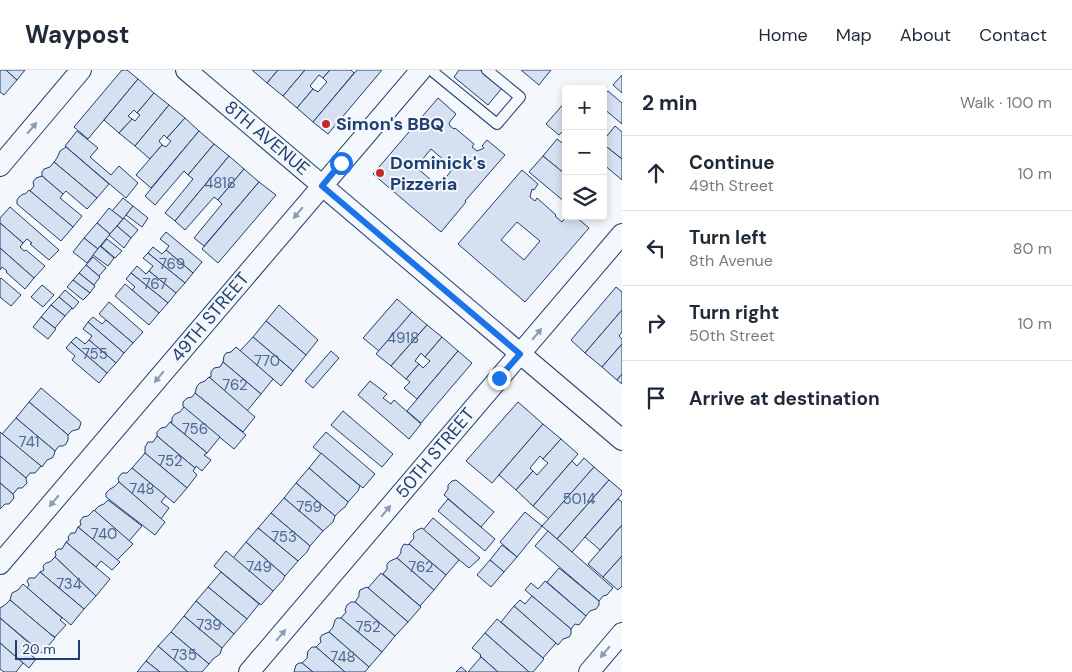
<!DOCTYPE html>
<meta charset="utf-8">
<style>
body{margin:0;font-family:"DM Sans",sans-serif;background:#f2f2f3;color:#1f2937}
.controls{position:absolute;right:15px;top:15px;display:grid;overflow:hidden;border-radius:5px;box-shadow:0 2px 8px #0003}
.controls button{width:45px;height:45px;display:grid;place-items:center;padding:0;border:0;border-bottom:1px solid #e0e1e3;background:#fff;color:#1f2937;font:25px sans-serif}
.scale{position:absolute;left:15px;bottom:12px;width:65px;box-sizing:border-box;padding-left:5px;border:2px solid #1d3f73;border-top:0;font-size:14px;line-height:18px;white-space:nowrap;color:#1d3f73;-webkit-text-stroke:4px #f4f7fb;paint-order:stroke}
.stop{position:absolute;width:15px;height:15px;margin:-11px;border:4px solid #1a73e8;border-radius:50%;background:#fff}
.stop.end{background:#1a73e8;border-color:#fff;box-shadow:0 1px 5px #0008}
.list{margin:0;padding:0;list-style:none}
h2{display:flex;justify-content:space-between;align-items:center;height:65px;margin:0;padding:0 20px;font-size:21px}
h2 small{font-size:16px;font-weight:400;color:#747a83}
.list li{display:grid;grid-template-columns:32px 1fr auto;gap:15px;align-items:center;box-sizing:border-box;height:75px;padding:0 20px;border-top:1px solid #e0e1e3}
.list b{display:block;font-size:19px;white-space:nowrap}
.list p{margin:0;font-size:16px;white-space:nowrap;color:#747a83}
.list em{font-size:16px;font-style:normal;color:#747a83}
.icon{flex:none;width:28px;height:28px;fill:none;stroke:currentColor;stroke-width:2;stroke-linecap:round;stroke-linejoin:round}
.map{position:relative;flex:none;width:622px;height:602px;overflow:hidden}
header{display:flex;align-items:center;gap:30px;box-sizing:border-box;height:70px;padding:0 25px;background:#fff;border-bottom:1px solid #e0e1e3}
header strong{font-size:24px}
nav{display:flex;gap:28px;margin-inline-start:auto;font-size:18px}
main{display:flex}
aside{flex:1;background:#fff}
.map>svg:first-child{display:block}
.building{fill:#d5e0f0;stroke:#1d3f73;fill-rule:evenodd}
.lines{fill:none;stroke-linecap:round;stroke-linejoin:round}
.service-casing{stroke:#1d3f73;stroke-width:12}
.minor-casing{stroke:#1d3f73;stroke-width:22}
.service{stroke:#f4f7fb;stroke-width:10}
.minor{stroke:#f4f7fb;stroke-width:20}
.oneway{fill:#889bb7}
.route{stroke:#1a73e8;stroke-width:6}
.poi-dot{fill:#c62828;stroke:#f4f7fb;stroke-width:2}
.labels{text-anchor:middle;stroke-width:4;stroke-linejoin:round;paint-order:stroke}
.number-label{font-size:15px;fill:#4b6792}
.poi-label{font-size:18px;font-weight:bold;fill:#1d3f73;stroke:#f4f7fb;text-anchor:start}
.street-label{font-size:18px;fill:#1d3f73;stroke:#f4f7fb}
</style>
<header>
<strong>Waypost</strong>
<nav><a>Home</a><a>Map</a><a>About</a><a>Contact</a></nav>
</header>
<main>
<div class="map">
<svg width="622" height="602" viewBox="0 0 622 602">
<rect width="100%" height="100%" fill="#f4f7fb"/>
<g class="building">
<polygon points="0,0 6,0 17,10 4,25 0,22"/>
<polygon points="6,0 25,0 17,10"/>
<polygon points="122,0 127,0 138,9 88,69 74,57"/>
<polygon points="252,0 278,0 267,13"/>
<polygon points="278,0 305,0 283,26 267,13"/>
<polygon points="305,0 330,0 323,8 319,5 310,16 313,19 297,38 283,26"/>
<polygon points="330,0 351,0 354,3 313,52 297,38 313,19 318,22 327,12 323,8"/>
<polygon points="357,0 382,0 328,64 313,52"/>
<polygon points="459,0 480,0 502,18 488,35 454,7"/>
<polygon points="521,0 551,0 539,15"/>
<polygon points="622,5 622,23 613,15"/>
<polygon points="138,9 154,23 137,43 134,40 128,46 132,49 119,63 104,50"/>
<polygon points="608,21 622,33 622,54 603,38 603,26"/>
<polygon points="154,23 169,35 135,76 119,63 132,49 135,51 140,45 137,43"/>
<path d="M438,28L456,44L449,53L450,56L454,59L455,58L474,74L472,77L477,81L482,79L484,78L482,76L487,70L505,85L465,131L466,132L441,162L373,104ZM431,79L453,98L439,117L416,97Z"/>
<polygon points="566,31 566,58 559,65 546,54"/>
<polygon points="169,35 185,48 167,68 164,65 159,71 162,75 150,89 135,76"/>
<polygon points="185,48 199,61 151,118 136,105 162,75 166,77 171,71 167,68"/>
<polygon points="615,56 622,62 622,89 603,74 603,71"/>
<polygon points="77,61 98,78 90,87 111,105 119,96 138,113 126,128 65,76"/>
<polygon points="199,61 214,74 188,105 184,101 155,135 145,126"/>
<polygon points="557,69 566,76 565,104 543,86"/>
<polygon points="214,74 229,86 175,151 165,143 193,109 188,105"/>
<polygon points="603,74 622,89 622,110 603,94"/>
<polygon points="66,77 109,114 97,128 54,92 57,88 60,81"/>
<polygon points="229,86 244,99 218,130 214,127 185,160 175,151"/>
<polygon points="543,86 565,104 562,108 566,111 566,133 529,102"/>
<polygon points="54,92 97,128 87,139 66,121 63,124 42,106 42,102 44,99 50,97"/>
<polygon points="244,99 259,112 204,176 194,168 222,134 218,130"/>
<path d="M522,100L538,114L534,120L532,119L530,127L535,131L537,128L556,145L555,146L562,152L567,146H575L589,158L525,232L458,174ZM517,152L540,171L524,190L501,170Z"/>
<polygon points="42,106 63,124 60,128 82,146 73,157 30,121 34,116 33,112 36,108"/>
<polygon points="259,112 276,125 218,193 202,179"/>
<polygon points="29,120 73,157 61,171 17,134 17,130 19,127 23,124 25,124"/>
<polygon points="123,128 133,136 123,149 112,141"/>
<polygon points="133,136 148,148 142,157 126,145"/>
<polygon points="10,137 59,180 49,190 30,174 32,173 27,169 23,173 0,153 0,148"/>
<polygon points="109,138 123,149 110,164 97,153"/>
<polygon points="124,148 138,160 131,168 117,156"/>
<polygon points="0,153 23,173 20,177 24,181 26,180 45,196 34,208 0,178"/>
<polygon points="97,153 110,164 98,179 84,168"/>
<polygon points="117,156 131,168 124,178 109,165"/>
<polygon points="166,162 202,192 193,203 166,180 169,176 160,169"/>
<polygon points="84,168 98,179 87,193 73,182"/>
<polygon points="107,169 122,181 115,188 101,176"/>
<polygon points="100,176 114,188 108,196 93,185"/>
<polygon points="153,177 162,184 166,180 193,203 185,213 148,183"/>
<polygon points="0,178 34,208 25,219 6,202 7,201 2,197 0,200"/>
<polygon points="148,183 185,213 176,223 149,201 153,196 143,188"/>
<polygon points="93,187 106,198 99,206 86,195"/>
<polygon points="86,195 100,207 94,215 79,203"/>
<polygon points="137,196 146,204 149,201 176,223 168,233 131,203"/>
<polygon points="79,203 95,216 90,223 73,210"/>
<polygon points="131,203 168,233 159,243 132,220 135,217 126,209"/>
<polygon points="1,208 21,225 11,236 0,227 0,209"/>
<polygon points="73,210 90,223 83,230 67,217"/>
<polygon points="125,214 159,243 149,255 115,226"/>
<polygon points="42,215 54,225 43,237 31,227"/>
<polygon points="616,217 622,222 622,240 585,283 571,270"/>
<polygon points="65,220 79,232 73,239 59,227"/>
<polygon points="59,227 72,238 65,246 51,235"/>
<polygon points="397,229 412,242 379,281 363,268"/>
<polygon points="109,232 143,262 133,273 99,244"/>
<polygon points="51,235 65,246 55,258 41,247"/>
<polygon points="279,235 318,270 306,285 266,251"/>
<polygon points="622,240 622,262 619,266 622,269 622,274 602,297 585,283"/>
<polygon points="412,242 427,255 391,296 376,284"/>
<polygon points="41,247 56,259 48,269 33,257"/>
<polygon points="93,247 102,254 106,250 133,273 124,283 88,252"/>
<polygon points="266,251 306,285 293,301 253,267"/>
<polygon points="88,252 124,283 116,293 89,270 92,266 83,259"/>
<polygon points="427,255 442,267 425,287 421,283 415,291 419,294 406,309 391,296"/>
<polygon points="76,267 85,274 89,270 116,293 107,303 71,272"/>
<polygon points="253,267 293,301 281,316 240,281"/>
<polygon points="442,267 458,281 417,329 404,318 410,312 406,309 419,294 423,298 430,291 425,287"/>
<polygon points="71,272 107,303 99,313 72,290 75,286 66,278"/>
<polygon points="622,274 622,304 617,310 602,297"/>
<polygon points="236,277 273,309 261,324 223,292 224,286 226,283 231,282"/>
<polygon points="331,281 339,288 313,318 305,311"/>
<polygon points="458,281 472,293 421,353 407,341"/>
<polygon points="223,292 261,324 247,341 209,307 211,307 211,302 214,298 220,297"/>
<polygon points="622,304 622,314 617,310"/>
<polygon points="209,307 255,347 243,362 195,323 197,316 200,313 205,311"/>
<polygon points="370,311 387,324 383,328 391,334 394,330 421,354 409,369 358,325"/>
<polygon points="41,318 80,351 81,353 79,359 72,361 68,365 29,332"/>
<polygon points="195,323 246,365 234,379 183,337 183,332 187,328 192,327"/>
<polygon points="29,332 68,365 68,370 66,374 63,376 59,376 55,381 16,348"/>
<polygon points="518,332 543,354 492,413 466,391"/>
<polygon points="184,337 220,367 207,383 170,352 172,352 172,348 175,344 180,342"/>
<polygon points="343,341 393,384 382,397 331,355"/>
<polygon points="16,348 55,381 54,385 52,388 47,390 42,397 2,364"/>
<polygon points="170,352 207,383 204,385 211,390 202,401 196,396 195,398 157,366 157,362 161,358 166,357"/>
<polygon points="543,354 561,369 543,389 540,386 530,398 533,401 516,420 499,405"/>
<polygon points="0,362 41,396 35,403 30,403 26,408 0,386"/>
<polygon points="326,362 375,404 363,418 313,377"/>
<polygon points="157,366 195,398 193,401 197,405 187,418 145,383 145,377 148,372 153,372"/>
<polygon points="561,369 578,384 533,436 516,420 533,401 537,405 548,393 543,389"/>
<polygon points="145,383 187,418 174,433 132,398"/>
<polygon points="321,383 360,416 358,421 348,432 309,398"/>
<polygon points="0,386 26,408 27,413 22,418 18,418 13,424 0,413"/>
<polygon points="584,388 594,397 549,449 533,436 572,391 577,396"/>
<polygon points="594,397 609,410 557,469 542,456"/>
<polygon points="132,398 166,426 161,432 169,438 161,449 119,412 118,408 122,403 127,403"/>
<polygon points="309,398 348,432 345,437 341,440 335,446 296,413"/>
<polygon points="456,410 494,442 481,457 444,425 448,419 448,415 452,411"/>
<polygon points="609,410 622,421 622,424 572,482 557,469"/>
<polygon points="119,412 165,452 155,465 106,427 106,423 110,419 114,417"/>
<polygon points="0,413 13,424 14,428 9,434 5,434 0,439"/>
<polygon points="296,413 335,446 333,452 323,461 284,428"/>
<polygon points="284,428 323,461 310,476 271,443"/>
<polygon points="448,429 495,469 485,481 438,441"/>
<polygon points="618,429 622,432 622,455 600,480 585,467"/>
<polygon points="108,430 142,456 129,471 94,441 99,436 104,434"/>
<polygon points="94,440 133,474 117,490 78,457 81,455 80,451 83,447 88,446"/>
<polygon points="525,442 542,456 517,487 500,472"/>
<polygon points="271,443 310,476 307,482 298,491 258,458"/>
<polygon points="433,448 480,488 469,498 423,460"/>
<polygon points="622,455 622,486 603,507 588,494"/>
<polygon points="78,457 120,492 112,500 101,491 96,497 66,472 69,470 68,467 71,463 75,463"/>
<polygon points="258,458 298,491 285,506 246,472"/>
<polygon points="422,458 459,490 446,505 409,474 414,468 413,464 417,460"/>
<polygon points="548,461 613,518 607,525 603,526 599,531 535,476"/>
<polygon points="66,472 110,509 96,526 55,487 56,485 55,482 58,479 62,479"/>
<polygon points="246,472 285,506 283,510 273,521 233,488"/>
<polygon points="404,474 408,475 409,474 446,505 434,520 397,488 401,483 401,479"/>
<polygon points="502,475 517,487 504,502 490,490"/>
<polygon points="226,481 273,521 270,525 261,535 214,496"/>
<polygon points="622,486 622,516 618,520 603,507"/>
<polygon points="55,487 96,526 84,539 40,502 44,500 43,496 46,493 50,492"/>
<polygon points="397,488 434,520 420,536 383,504 387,499 387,494 390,491"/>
<polygon points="490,490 504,502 491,517 477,505"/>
<polygon points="559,498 599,531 599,535 596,539 590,541 586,546 547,512"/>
<polygon points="40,502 84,539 71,555 27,518 29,515 27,511 29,508 35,508"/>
<polygon points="221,502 259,534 247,549 208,517"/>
<polygon points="381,503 421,537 408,552 368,518"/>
<polygon points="545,511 586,546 579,555 575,554 571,559 525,520 531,513 538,519"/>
<polygon points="23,514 62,548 60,550 66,555 55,567 49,563 10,530 12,523 18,520"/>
<polygon points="208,517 247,549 234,564 196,531"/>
<polygon points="367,517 408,552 395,566 355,532 359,526 359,523 360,520"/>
<polygon points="532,526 571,559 571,564 569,567 563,569 558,575 514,536 520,530 525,534"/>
<polygon points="10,530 55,568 42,583 0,548 0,538 5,535"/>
<polygon points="196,531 234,564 222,578 184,546"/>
<polygon points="351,532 355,532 395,566 382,582 341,548 346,542 345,540 347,535"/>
<polygon points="514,536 556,573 543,588 501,552"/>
<polygon points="184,546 222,578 220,584 213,589 209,594 171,562"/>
<polygon points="0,548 36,579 31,585 36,589 29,598 0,573"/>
<polygon points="337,548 341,548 382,582 369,597 329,562 333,557 335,550"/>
<polygon points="497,549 544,589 533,602 529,602 485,563"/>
<polygon points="171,562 209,594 202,602 188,602 158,576"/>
<polygon points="329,562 369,597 365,602 345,602 316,577 321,572 320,568 322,565"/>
<polygon points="485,563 529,602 498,602 480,586 481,585 472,578"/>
<polygon points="0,573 23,593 16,602 4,602 0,599"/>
<polygon points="158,576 188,602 160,602 146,591"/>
<polygon points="312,577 316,577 345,602 313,602 302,593 307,588 308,581"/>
<polygon points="481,587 498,602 468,602"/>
<polygon points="146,591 160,602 137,602"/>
<polygon points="299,593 302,593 313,602 294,602 296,595"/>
<polygon points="461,597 467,602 456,602"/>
</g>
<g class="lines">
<defs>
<polyline id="service" points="431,0 497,54 520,27 487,0"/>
<g id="minor">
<polyline points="186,0 622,370"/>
<polyline points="0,96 81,0"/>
<polyline points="0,494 421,0"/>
<polyline points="249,602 622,164"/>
<polyline points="589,602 622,563"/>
</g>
</defs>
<use href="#service" class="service-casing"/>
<use href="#minor" class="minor-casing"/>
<use href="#service" class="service"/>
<use href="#minor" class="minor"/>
</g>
<defs><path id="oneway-solid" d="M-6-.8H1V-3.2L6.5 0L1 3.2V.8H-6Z" transform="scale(1.25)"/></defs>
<g class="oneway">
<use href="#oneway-solid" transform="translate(32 58) rotate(-50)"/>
<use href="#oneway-solid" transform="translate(298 143) rotate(130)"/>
<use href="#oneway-solid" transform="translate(537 264) rotate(-50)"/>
<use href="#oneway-solid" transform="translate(159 307) rotate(130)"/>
<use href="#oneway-solid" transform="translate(54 431) rotate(130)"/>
<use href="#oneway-solid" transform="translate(386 441) rotate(-50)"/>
<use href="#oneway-solid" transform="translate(281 565) rotate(-50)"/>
<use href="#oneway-solid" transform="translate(605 582) rotate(130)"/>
</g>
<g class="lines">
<polyline class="route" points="341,93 322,116 520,284 499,308"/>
</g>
<g class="poi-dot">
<circle cx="326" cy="54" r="5"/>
<circle cx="380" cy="103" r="5"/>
</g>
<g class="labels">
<g class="number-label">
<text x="220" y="118">4818</text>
<text x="172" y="199">769</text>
<text x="155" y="219">767</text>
<text x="403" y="273">4918</text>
<text x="95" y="289">755</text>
<text x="267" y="296">770</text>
<text x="235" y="320">762</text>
<text x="195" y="364">756</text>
<text x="29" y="377">741</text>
<text x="170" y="396">752</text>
<text x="142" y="424">748</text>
<text x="579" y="434">5014</text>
<text x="309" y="442">759</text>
<text x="104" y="469">740</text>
<text x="284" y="472">753</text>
<text x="259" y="502">749</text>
<text x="421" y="502">762</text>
<text x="69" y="519">734</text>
<text x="209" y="560">739</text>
<text x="368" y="562">752</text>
<text x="184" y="590">735</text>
<text x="343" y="592">748</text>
</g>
<g class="poi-label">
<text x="336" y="60">Simon's BBQ</text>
<text x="390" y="99">Dominick's<tspan x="390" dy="21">Pizzeria</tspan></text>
</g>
<g class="street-label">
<text transform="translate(267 68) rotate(40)" y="6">8TH AVENUE</text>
<text transform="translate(210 247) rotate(-50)" y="6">49TH STREET</text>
<text transform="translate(435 383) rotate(-50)" y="6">50TH STREET</text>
</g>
</g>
</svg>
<div class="controls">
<button>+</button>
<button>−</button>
<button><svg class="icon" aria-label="layers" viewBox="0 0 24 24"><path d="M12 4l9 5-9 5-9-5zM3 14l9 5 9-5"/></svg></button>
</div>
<div class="scale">20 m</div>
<div class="stop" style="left:341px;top:93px"></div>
<div class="stop end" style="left:499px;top:308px"></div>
</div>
<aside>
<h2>2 min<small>Walk · 100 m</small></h2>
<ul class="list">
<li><svg class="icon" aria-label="ahead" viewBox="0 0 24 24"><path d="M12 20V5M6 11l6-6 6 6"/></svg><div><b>Continue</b><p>49th Street</p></div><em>10 m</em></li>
<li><svg class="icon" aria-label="left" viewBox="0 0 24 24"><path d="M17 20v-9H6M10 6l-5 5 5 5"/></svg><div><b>Turn left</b><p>8th Avenue</p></div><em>80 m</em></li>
<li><svg class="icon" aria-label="right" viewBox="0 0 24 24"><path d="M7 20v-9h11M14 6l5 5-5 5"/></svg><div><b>Turn right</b><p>50th Street</p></div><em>10 m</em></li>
<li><svg class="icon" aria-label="arrive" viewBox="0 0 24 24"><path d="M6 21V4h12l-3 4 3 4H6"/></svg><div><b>Arrive at destination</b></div></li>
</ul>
</aside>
</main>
